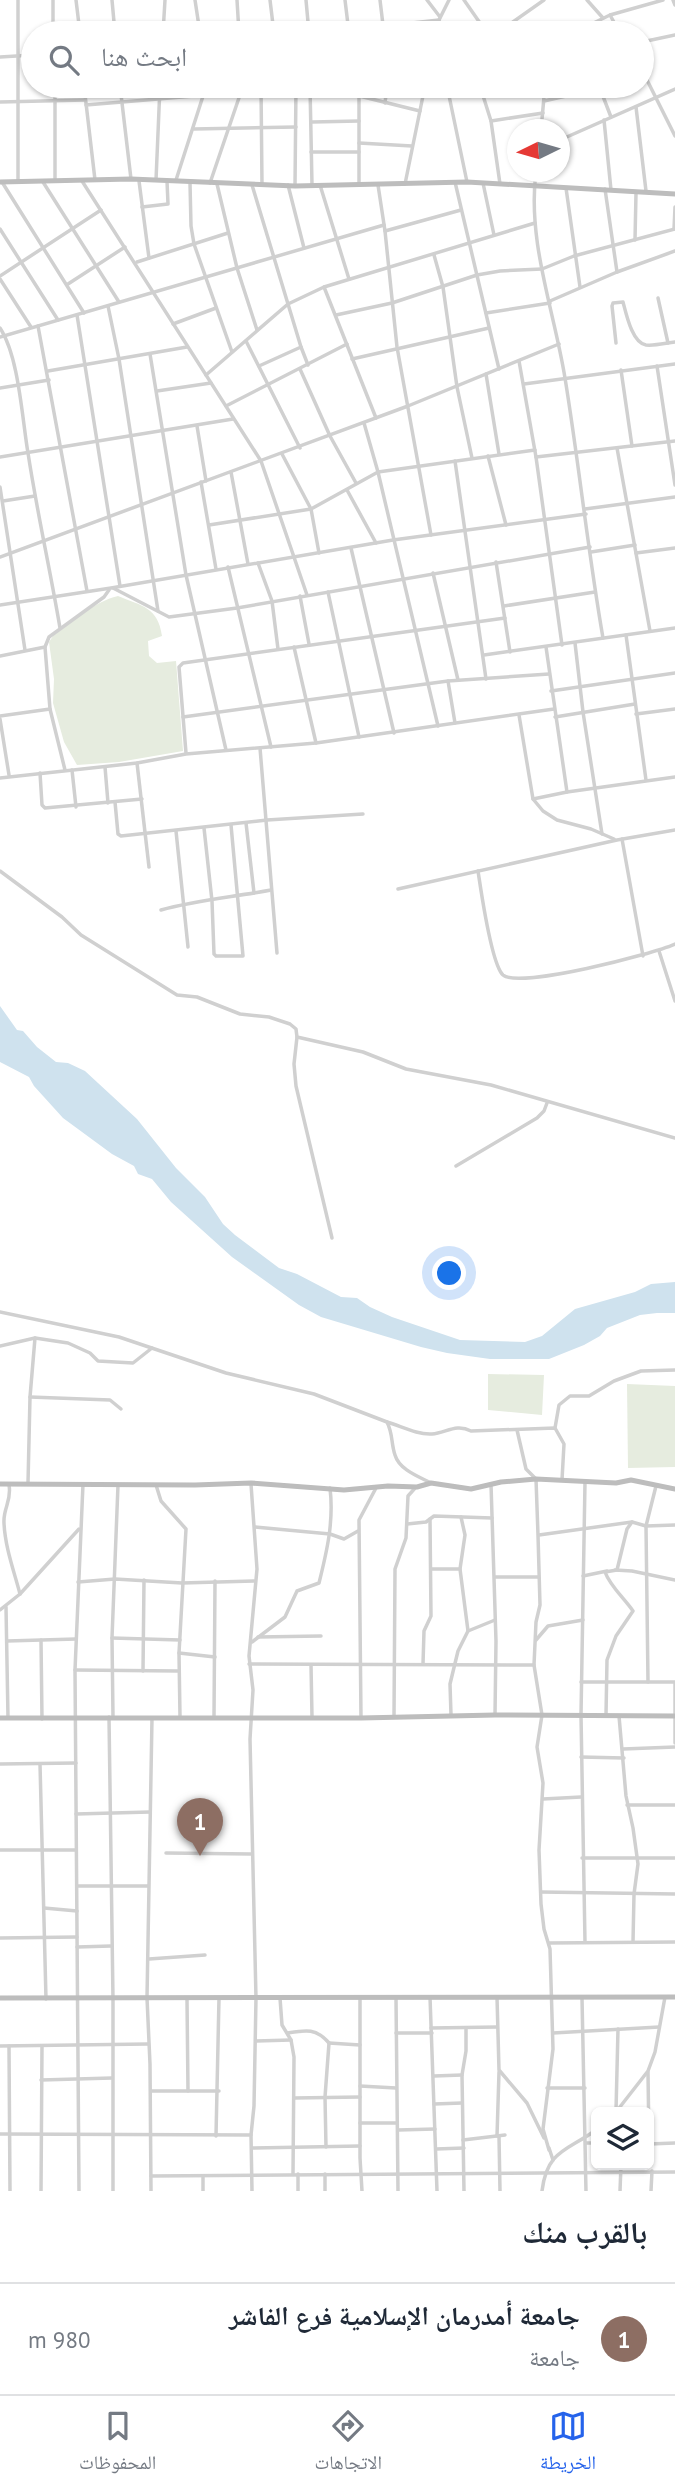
<!DOCTYPE html>
<html lang="ar">
<meta charset="utf-8">
<style>
body{margin:0;font-family:"PT Sans","Noto Naskh Arabic",sans-serif;background:#f2f2f3;color:#1f2937;direction:rtl}
.controls{position:absolute;right:21px;bottom:21px;display:grid;overflow:hidden;border-radius:10px;box-shadow:0 2px 5px #0004}
.controls button{width:63px;height:63px;display:grid;place-items:center;padding:0;border:0;border-bottom:2px solid #e0e1e3;background:#fff;color:#1f2937;font:35px sans-serif}
.compass{position:absolute;left:507px;top:119px;width:63px;height:63px;border-radius:50%;background:#fff;box-shadow:0 2px 5px #0004;rotate:265deg}
.you{position:absolute;left:450px;top:1274px;width:24px;height:24px;margin:-18px;border:5px solid #fff;border-radius:50%;background:#1a73e8;box-shadow:0 0 0 10px #1a73e833}
.badge{display:grid;place-items:center;width:46px;height:46px;border-radius:50%;background:#2563eb;color:#fff;font-size:23px;font-weight:700}
.pin{position:absolute;translate:-50% -58px;filter:drop-shadow(0 2px 4px #0008)}
.pin::after{content:'';position:absolute;top:37px;width:24px;height:21px;background:inherit;clip-path:polygon(0 0,100% 0,50% 100%)}
.list{margin:0;padding:0;list-style:none}
h2{display:flex;justify-content:space-between;align-items:center;height:91px;margin:0;padding:0 28px;font-size:30px}
h2 small{font-size:23px;font-weight:400;color:#747a83}
.list li{display:grid;grid-template-columns:46px 1fr auto;gap:21px;align-items:center;box-sizing:border-box;height:112px;padding:0 28px;border-top:2px solid #e0e1e3}
.list b{display:block;font-size:26px;white-space:nowrap}
.list p{margin:0;font-size:23px;white-space:nowrap;color:#747a83}
.list em{font-size:23px;font-style:normal;color:#747a83}
.icon{flex:none;width:38px;height:38px;fill:none;stroke:currentColor;stroke-width:2;stroke-linecap:round;stroke-linejoin:round}
.map{position:relative;flex:none;width:675px;height:2191px;overflow:hidden;direction:ltr}
.search{position:absolute;background:#fff;box-shadow:0 2px 5px #0004;left:21px;right:21px;top:21px;height:77px;display:flex;align-items:center;gap:18px;box-sizing:border-box;padding:0 24px;border-radius:38px;color:#747a83;font-size:26px}
.sheet{height:203px;background:#fff}
nav{display:flex;justify-content:space-around;align-items:center;box-sizing:border-box;height:98px;border-top:2px solid #e0e1e3;background:#fff;font-size:19px;color:#747a83}
nav a{display:grid;justify-items:center;gap:4px}
nav .on{color:#2563eb}
.map>svg:first-child{display:block}
.green{fill:#e6ecdf}
.water{fill:#cfe2ee}
.lines{fill:none;stroke-linecap:round;stroke-linejoin:round}
.street{stroke:#d0d0d0;stroke-width:3.5}
.secondary{stroke:#bdbdbd;stroke-width:5}
</style>
<div class="map">
<svg width="675" height="2191" viewBox="0 0 675 2191">
<rect width="100%" height="100%" fill="#fff"/>
<g class="green">
<path d="M118,596C142,606 158,607 162,636L148,641L149,656L157,663L176,661L183,751L119,762L77,765L64,742L53,703L54,679L49,642L53,636C74,621 93,602 118,596Z"/>
<polygon points="488,1374 544,1375 542,1415 488,1410"/>
<polygon points="627,1384 675,1386 675,1467 628,1468"/>
</g>
<polygon class="water" points="0,1006 17,1030 23,1031 37,1047 56,1062 68,1063 85,1071 137,1119 176,1168 205,1197 223,1224 235,1235 279,1268 297,1274 341,1297 357,1298 370,1307 392,1317 460,1340 525,1342 542,1336 575,1309 635,1292 651,1284 675,1282 675,1313 657,1313 640,1315 607,1328 600,1336 584,1345 549,1359 490,1359 447,1353 421,1347 321,1317 299,1305 232,1257 171,1202 152,1179 138,1174 134,1166 112,1154 63,1118 34,1086 29,1077 0,1062"/>
<g class="lines">
<g class="street">
<polyline points="18,0 18,182"/>
<polyline points="53,0 53,33"/>
<polyline points="76,0 80,33"/>
<polyline points="112,0 115,33"/>
<polyline points="195,0 200,33"/>
<polyline points="237,0 239,33"/>
<polyline points="270,0 274,33"/>
<polyline points="306,0 309,33"/>
<polyline points="345,0 349,33"/>
<polyline points="380,0 383,25"/>
<polyline points="427,0 440,17"/>
<polyline points="464,0 487,33"/>
<polyline points="587,0 603,18"/>
<polyline points="673,0 675,5"/>
<polyline points="610,15 620,33"/>
<polyline points="163,33 165,0"/>
<polyline points="321,33 439,20"/>
<polyline points="393,33 394,24"/>
<polyline points="436,33 439,20 449,0"/>
<polyline points="509,33 507,26 544,0"/>
<polyline points="573,33 610,15 663,0"/>
<polyline points="642,42 675,35"/>
<polyline points="0,57 33,55"/>
<polyline points="642,70 675,136"/>
<polyline points="55,86 55,180"/>
<polyline points="84,86 95,180"/>
<polyline points="120,86 131,179"/>
<polyline points="261,86 262,185"/>
<polyline points="310,86 312,185"/>
<polyline points="319,86 420,111"/>
<polyline points="350,86 350,95"/>
<polyline points="447,86 467,182"/>
<polyline points="480,86 491,121 500,184"/>
<polyline points="599,86 611,117"/>
<polyline points="359,96 359,185"/>
<polyline points="544,101 610,86"/>
<polyline points="0,102 85,100"/>
<polyline points="385,103 387,86"/>
<polyline points="86,105 242,92"/>
<polyline points="636,107 646,191"/>
<polyline points="604,120 611,190"/>
<polyline points="491,121 543,113"/>
<polyline points="312,122 359,121"/>
<polyline points="194,129 296,127"/>
<polyline points="541,130 545,86"/>
<polyline points="560,140 675,89"/>
<polyline points="359,143 412,146"/>
<polyline points="311,152 359,152"/>
<path d="M536,172C527,241 554,310 565,378C579,464 588,552 603,638"/>
<polyline points="156,180 160,86"/>
<polyline points="176,180 204,93 204,86"/>
<polyline points="82,181 261,461 307,595"/>
<polyline points="139,181 149,258"/>
<polyline points="2,182 84,313"/>
<polyline points="43,182 119,302"/>
<polyline points="455,182 499,369"/>
<polyline points="190,183 191,226 194,244 232,352"/>
<polyline points="210,183 243,86"/>
<polyline points="483,183 494,235"/>
<polyline points="217,184 237,268 257,330"/>
<polyline points="405,184 425,86"/>
<polyline points="252,185 301,347 308,365"/>
<polyline points="288,185 304,248"/>
<polyline points="320,185 349,279"/>
<polyline points="378,185 385,231 397,347 431,535"/>
<polyline points="295,186 296,86"/>
<polyline points="566,188 580,287"/>
<polyline points="605,189 617,272"/>
<polyline points="142,207 168,204 167,181"/>
<polyline points="0,229 58,320"/>
<polyline points="674,229 675,207"/>
<polyline points="385,231 461,210"/>
<polyline points="635,240 636,193"/>
<polyline points="434,255 443,287 457,387 472,458"/>
<polyline points="137,262 228,233"/>
<polyline points="0,276 101,210"/>
<polyline points="0,279 31,327"/>
<polyline points="68,284 125,247"/>
<polyline points="324,287 376,418"/>
<polyline points="658,298 668,343"/>
<polyline points="550,301 617,272 675,251"/>
<polyline points="108,306 119,359 158,611"/>
<polyline points="486,313 550,303"/>
<polyline points="77,315 120,586"/>
<polyline points="336,315 392,303 477,275 500,271 542,269 574,256 675,229"/>
<polyline points="173,324 216,308"/>
<polyline points="38,326 87,591"/>
<path d="M0,328C19,357 22,418 28,453C37,512 50,569 60,628"/>
<polyline points="0,337 384,225"/>
<polyline points="246,341 300,448"/>
<path d="M616,343L612,306L613,303L623,302C626,313 632,343 646,345C655,346 666,343 675,342"/>
<polyline points="150,354 186,575 226,750"/>
<polyline points="352,359 489,328"/>
<polyline points="519,361 536,457 562,645"/>
<polyline points="259,366 301,347"/>
<polyline points="657,366 675,485"/>
<polyline points="300,369 330,436 356,483"/>
<polyline points="621,370 632,446"/>
<polyline points="48,371 187,347"/>
<polyline points="486,374 499,454"/>
<polyline points="206,375 288,304 324,287 535,223"/>
<polyline points="524,384 675,364"/>
<polyline points="0,388 49,380"/>
<polyline points="157,391 211,383"/>
<polyline points="226,406 347,344"/>
<polyline points="364,423 378,472 438,726"/>
<polyline points="197,426 206,481"/>
<polyline points="617,448 650,631"/>
<polyline points="282,454 311,509 319,553"/>
<polyline points="488,456 506,525"/>
<polyline points="0,457 233,419"/>
<polyline points="536,457 675,441"/>
<polyline points="455,461 486,679"/>
<polyline points="231,472 248,564"/>
<polyline points="201,482 216,569"/>
<polyline points="0,487 25,650"/>
<polyline points="347,490 376,543"/>
<polyline points="3,501 35,496"/>
<polyline points="585,509 675,497"/>
<polyline points="209,525 311,509 378,472 535,450"/>
<polyline points="351,548 394,733"/>
<polyline points="591,552 635,545"/>
<polyline points="636,553 675,548"/>
<polyline points="0,557 408,406 559,344"/>
<polyline points="496,562 510,652"/>
<polyline points="258,563 272,601 278,649"/>
<polyline points="228,567 271,747"/>
<polyline points="433,573 458,680"/>
<polyline points="113,588 169,617 237,608 590,547"/>
<polyline points="328,592 359,737"/>
<polyline points="300,596 309,644"/>
<polyline points="0,605 111,588 393,540 586,514"/>
<polyline points="504,606 595,592"/>
<polyline points="626,635 646,780"/>
<polyline points="575,643 583,712 602,834"/>
<polyline points="45,647 50,709 65,770"/>
<polyline points="294,647 316,743"/>
<polyline points="546,647 567,792"/>
<polyline points="484,655 675,628"/>
<polyline points="0,656 45,647 49,637 104,597 109,590"/>
<polyline points="448,681 455,723"/>
<polyline points="551,691 675,673"/>
<polyline points="636,714 675,709"/>
<polyline points="519,715 533,799 543,811 557,820 591,829 614,839"/>
<polyline points="0,716 50,709"/>
<polyline points="183,717 448,681 549,674"/>
<polyline points="555,717 635,704"/>
<polyline points="0,719 9,775"/>
<polyline points="260,748 277,953"/>
<polyline points="186,753 179,667 183,663 505,618"/>
<polyline points="137,763 149,867"/>
<polyline points="105,767 108,803"/>
<polyline points="72,770 76,807"/>
<polyline points="40,773 42,805 45,808 142,799"/>
<polyline points="0,778 137,763 186,754 316,743 554,709"/>
<polyline points="533,799 567,792 675,777"/>
<polyline points="115,802 118,834 121,836 267,820 363,814"/>
<polyline points="246,823 254,893"/>
<polyline points="204,828 212,901 214,954 216,956 243,956 231,825"/>
<polyline points="176,831 188,947"/>
<polyline points="622,839 643,956"/>
<polyline points="0,871 62,917 81,935 177,995 197,997 240,1014 269,1017 290,1024 296,1029 297,1037 363,1052 406,1069 491,1085 675,1138"/>
<path d="M478,871C481,890 491,964 503,975C519,989 653,954 675,944"/>
<polyline points="398,889 617,840 675,830"/>
<path d="M161,910C196,900 234,897 271,890"/>
<polyline points="659,951 675,1001"/>
<polyline points="297,1037 294,1064 296,1086 332,1238"/>
<polyline points="456,1166 537,1118 544,1111 547,1103"/>
<path d="M0,1312L119,1337L226,1373L314,1394L387,1422C393,1434 391,1443 395,1455C399,1469 417,1476 429,1482"/>
<polyline points="0,1346 35,1338 68,1343 90,1353 98,1361 133,1363 152,1348"/>
<polyline points="30,1397 110,1400 121,1409"/>
<path d="M387,1422C401,1426 417,1435 432,1434C446,1433 456,1423 471,1431L555,1428L564,1444L562,1480"/>
<polyline points="555,1428 559,1405 570,1396 589,1396 614,1381 641,1371 675,1370"/>
<polyline points="517,1430 526,1469 536,1479 538,1535 540,1605 536,1622 534,1665 542,1715 537,1747 543,1783 539,1850 541,1904 544,1929 550,1949 553,2049 543,2129 549,2150"/>
<polyline points="585,1482 581,1715 585,1942"/>
<polyline points="28,1483 30,1397 35,1338"/>
<polyline points="251,1484 257,1569 249,1656 253,1690 250,1739 256,1998 254,2106 251,2135 252,2191"/>
<polyline points="491,1484 496,1641 495,1715"/>
<path d="M9,1485C12,1501 3,1508 4,1523C5,1547 14,1571 20,1594"/>
<polyline points="156,1485 161,1501 186,1529 179,1653 180,1717"/>
<polyline points="407,1524 426,1522 434,1516 492,1518"/>
<polyline points="255,1527 330,1534 344,1539 358,1531"/>
<polyline points="539,1535 632,1522 646,1526 675,1525"/>
<polyline points="431,1569 460,1569"/>
<polyline points="615,1570 632,1571 675,1580"/>
<polyline points="583,1576 607,1571"/>
<polyline points="495,1577 538,1577"/>
<polyline points="78,1582 115,1579 182,1583 254,1581"/>
<polyline points="6,1607 8,1718"/>
<polyline points="0,1610 20,1594 79,1529"/>
<polyline points="468,1631 495,1620"/>
<polyline points="258,1637 321,1636"/>
<polyline points="112,1638 180,1640"/>
<polyline points="41,1640 42,1719"/>
<polyline points="536,1640 548,1626 583,1620"/>
<polyline points="7,1641 76,1639"/>
<path d="M252,1642L285,1617L297,1591L319,1583C327,1551 334,1521 330,1488"/>
<polyline points="179,1653 215,1657"/>
<polyline points="249,1664 534,1665"/>
<polyline points="423,1664 424,1631 431,1616 430,1519"/>
<polyline points="311,1665 312,1717"/>
<polyline points="75,1670 178,1671"/>
<polyline points="143,1671 144,1580"/>
<polyline points="581,1682 675,1682"/>
<polyline points="648,1682 646,1526 656,1486"/>
<polyline points="675,1683 675,1743"/>
<polyline points="451,1715 450,1684 458,1651 468,1631 460,1569 465,1535 461,1517"/>
<path d="M606,1715L607,1660L616,1636L633,1611C624,1598 610,1586 605,1572L617,1570L627,1529L632,1522"/>
<polyline points="619,1716 626,1796 633,1828 638,1864 634,1894 633,1942"/>
<polyline points="109,1717 113,1999 113,2191"/>
<polyline points="113,1717 112,1638 118,1485"/>
<polyline points="214,1717 215,1581"/>
<polyline points="394,1717 395,1569 406,1538 408,1496 416,1487"/>
<polyline points="361,1718 359,1520 376,1488"/>
<polyline points="623,1749 675,1747"/>
<polyline points="581,1757 624,1758"/>
<polyline points="0,1764 76,1763"/>
<polyline points="40,1764 46,1999"/>
<polyline points="543,1799 581,1797"/>
<polyline points="627,1805 675,1805"/>
<polyline points="76,1814 150,1812"/>
<polyline points="0,1850 76,1850"/>
<polyline points="166,1853 251,1854"/>
<polyline points="582,1858 675,1858"/>
<polyline points="77,1886 148,1886"/>
<polyline points="541,1892 675,1894"/>
<polyline points="44,1908 77,1911"/>
<polyline points="0,1938 77,1937"/>
<polyline points="549,1943 675,1942"/>
<polyline points="77,1947 111,1946"/>
<polyline points="149,1959 205,1955"/>
<polyline points="430,1997 437,2191"/>
<polyline points="497,1997 499,2070 527,2103 544,2138"/>
<polyline points="280,1998 282,2025 291,2040 294,2057 293,2174"/>
<polyline points="360,1998 360,2158 362,2191"/>
<polyline points="396,1998 398,2191"/>
<polyline points="582,1998 586,2191"/>
<polyline points="187,1999 188,2091"/>
<polyline points="431,2028 497,2027"/>
<path d="M288,2033C306,2030 316,2028 329,2043L325,2097L326,2147"/>
<polyline points="396,2033 432,2033"/>
<polyline points="553,2033 659,2027"/>
<polyline points="256,2041 291,2040"/>
<polyline points="329,2043 360,2045"/>
<polyline points="0,2046 148,2044"/>
<polyline points="9,2046 10,2191"/>
<polyline points="648,2072 649,2144"/>
<polyline points="434,2076 462,2075"/>
<polyline points="41,2080 112,2078"/>
<polyline points="360,2086 396,2088"/>
<polyline points="547,2088 585,2088"/>
<polyline points="151,2091 219,2091"/>
<polyline points="294,2098 360,2097"/>
<polyline points="434,2104 462,2103"/>
<polyline points="616,2111 618,2029"/>
<polyline points="616,2112 648,2071 655,2052 665,1997"/>
<polyline points="360,2123 397,2123"/>
<polyline points="398,2130 435,2129"/>
<polyline points="0,2134 251,2135"/>
<polyline points="216,2136 219,1998"/>
<polyline points="497,2136 499,2072"/>
<polyline points="499,2136 500,2191"/>
<polyline points="463,2140 505,2135"/>
<polyline points="586,2143 596,2143"/>
<polyline points="649,2144 675,2143"/>
<polyline points="252,2148 360,2146"/>
<polyline points="549,2148 553,2160"/>
<polyline points="436,2149 464,2148"/>
<polyline points="298,2174 298,2191"/>
<polyline points="325,2174 325,2191"/>
<polyline points="151,2176 675,2172"/>
<polyline points="203,2176 203,2191"/>
<polyline points="41,2191 42,2046"/>
<polyline points="79,2191 75,1670 83,1484"/>
<polyline points="151,2191 150,2064 147,1998 152,1718"/>
<polyline points="464,2191 462,2075 466,2051 466,2028"/>
<path d="M542,2191C547,2150 567,2151 596,2130"/>
<polyline points="620,2191 621,2165"/>
<polyline points="651,2191 652,2171"/>
</g>
<g class="secondary">
<polyline points="0,182 131,179 295,186 467,182 675,194"/>
<polyline points="0,1484 195,1485 251,1483 344,1490 388,1486 417,1487 431,1483 471,1489 501,1482 536,1479 616,1483 631,1480 675,1489"/>
<polyline points="0,1718 361,1718 495,1715 675,1716"/>
<polyline points="0,1998 675,1997"/>
</g>
</g>
</svg>
<div class="controls">
<button><svg class="icon" aria-label="layers" viewBox="0 0 24 24"><path d="M12 4l9 5-9 5-9-5zM3 14l9 5 9-5"/></svg></button>
</div>
<svg class="compass" viewBox="-18 -18 36 36"><path d="M0-13l5 13h-10z" fill="#e53935"/><path d="M0 13l5-13h-10z" fill="#747a83"/></svg>
<div class="you"></div>
<div class="pin badge" style="left:200px;top:1856px;background:#8d6e63">1</div>
<div class="search"><svg class="icon" aria-label="search" viewBox="0 0 24 24"><circle cx="10" cy="10" r="6"/><path d="M15 15l6 6"/></svg>ابحث هنا</div>
</div>
<section class="sheet">
<h2>بالقرب منك<small></small></h2>
<ul class="list">
<li><span class="badge" style="background:#8d6e63">1</span><div><b>جامعة أمدرمان الإسلامية فرع الفاشر</b><p>جامعة</p></div><em>980 m</em></li>
</ul>
</section>
<nav>
<a class="on"><svg class="icon" aria-label="map" viewBox="0 0 24 24"><path d="M3 6l6-2 6 2 6-2v14l-6 2-6-2-6 2zM9 4v14M15 6v14"/></svg>الخريطة</a>
<a><svg class="icon" aria-label="directions" viewBox="0 0 24 24"><path d="M12 3l9 9-9 9-9-9zM9 14v-3h6M13 9l2 2-2 2"/></svg>الاتجاهات</a>
<a><svg class="icon" aria-label="saved" viewBox="0 0 24 24"><path d="M7 4h10v16l-5-4-5 4z"/></svg>المحفوظات</a>
</nav>
